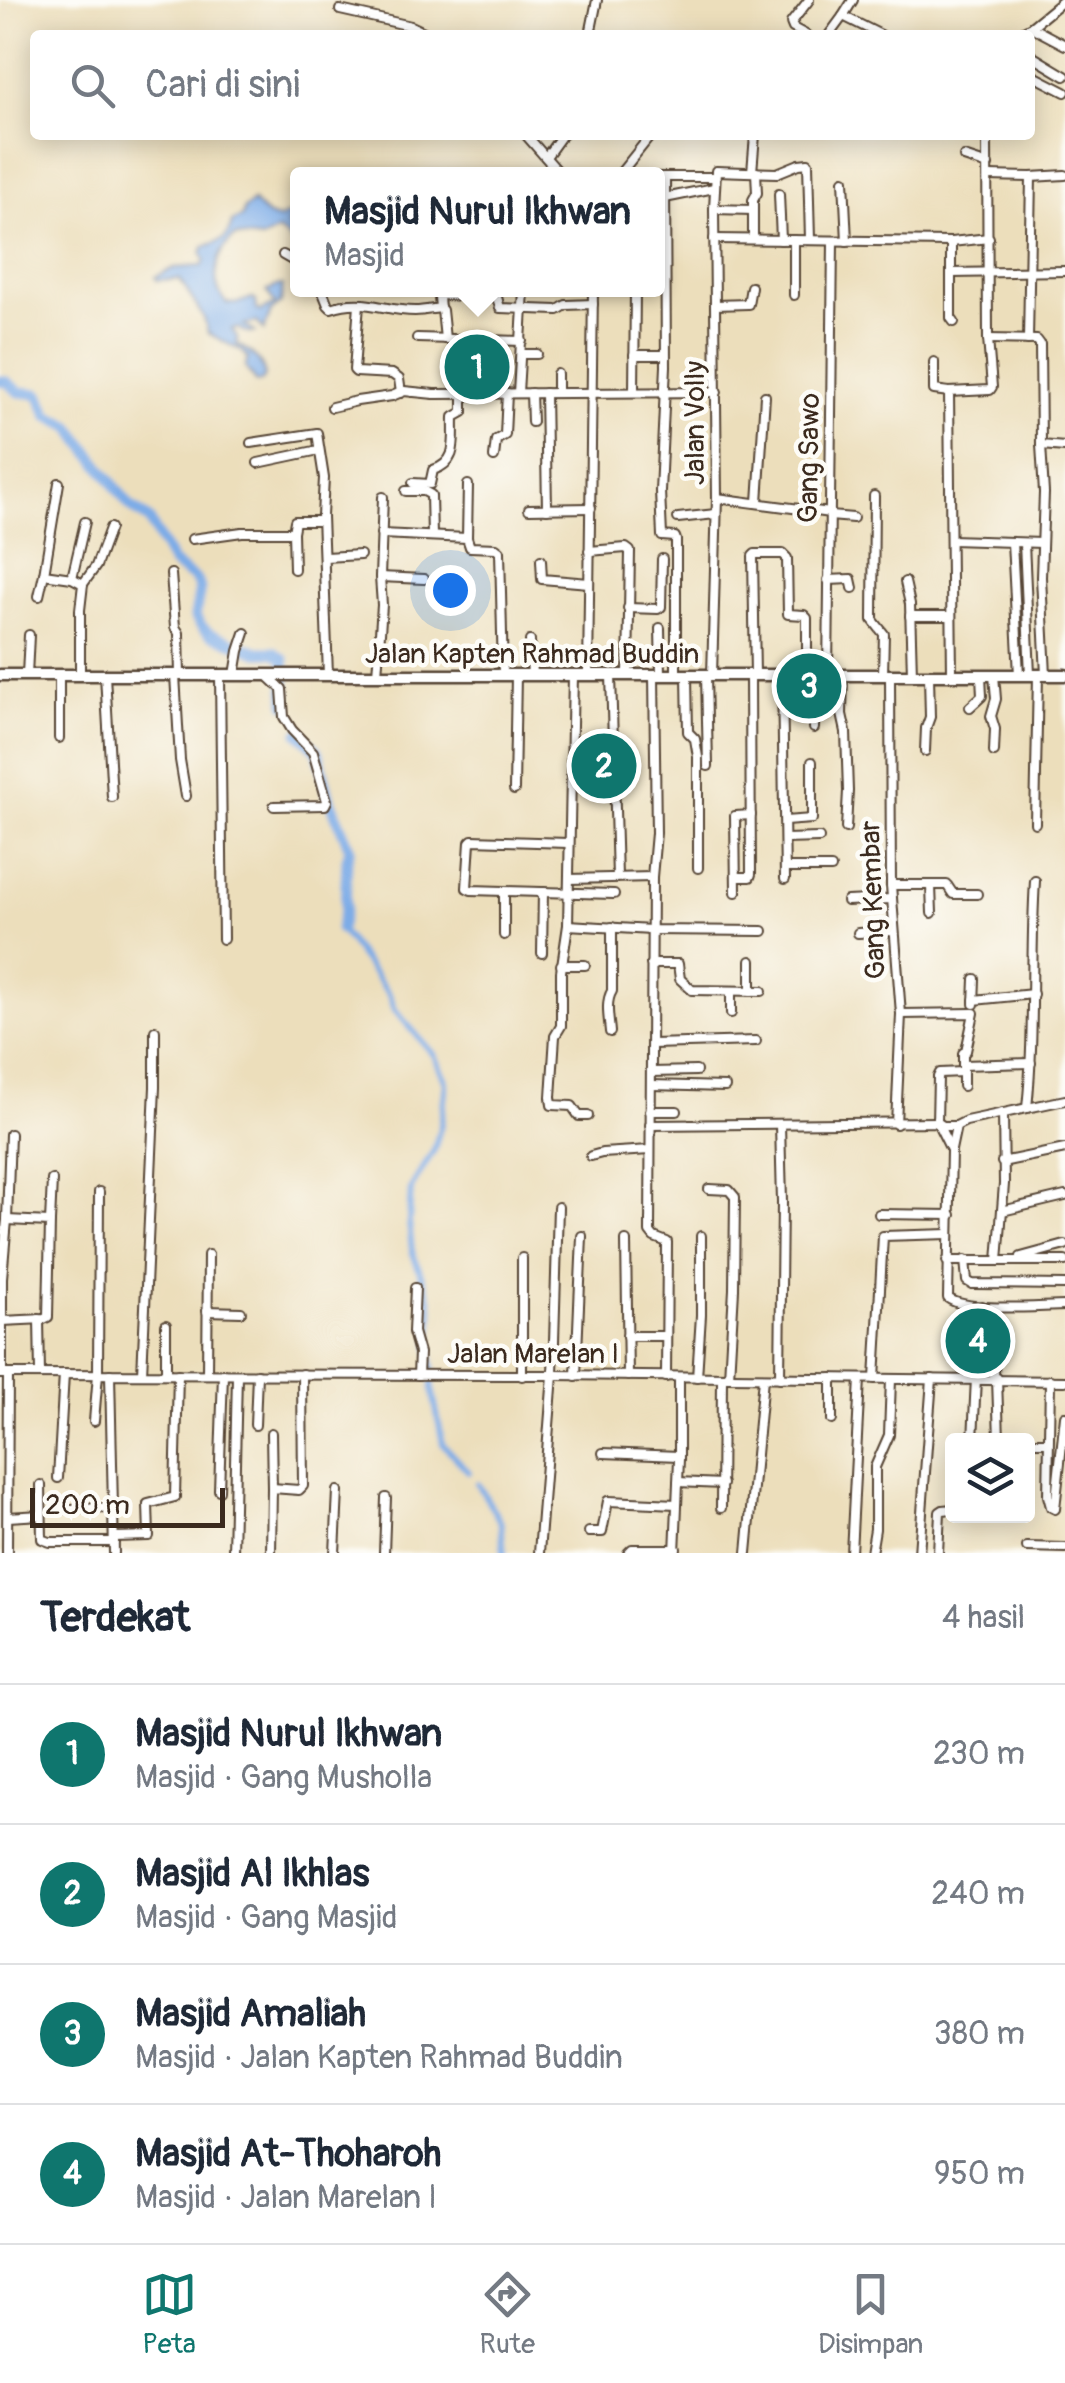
<!DOCTYPE html>
<html lang="id">
<meta charset="utf-8">
<style>
body{margin:0;font-family:Pangolin,sans-serif;background:#f2f2f3;color:#1f2937}
.controls{position:absolute;right:30px;bottom:30px;display:grid;overflow:hidden;border-radius:10px;box-shadow:0 5px 25px #0003}
.controls button{width:90px;height:90px;display:grid;place-items:center;padding:0;border:0;border-bottom:2px solid #e0e1e3;background:#fff;color:#1f2937;font:50px sans-serif}
.scale{position:absolute;left:30px;bottom:25px;width:195px;box-sizing:border-box;padding-left:10px;border:5px solid #3b2a1e;border-top:0;font-size:28px;line-height:35px;white-space:nowrap;color:#3b2a1e;-webkit-text-stroke:8px #fdfcf7;paint-order:stroke}
.you{position:absolute;left:450px;top:590px;width:35px;height:35px;margin:-25px;border:8px solid #fff;border-radius:50%;background:#1a73e8;box-shadow:0 0 0 15px #1a73e833}
.badge{display:grid;place-items:center;width:65px;height:65px;border-radius:50%;background:#0f766e;color:#fff;font-size:32px;font-weight:700}
.pin{position:absolute;translate:-50% -50%;border:5px solid #fff;box-shadow:0 2px 10px #0006}
.popup{position:absolute;left:290px;top:167px;width:375px;height:130px;box-sizing:border-box;display:grid;place-content:center;border-radius:10px;background:#fff;filter:drop-shadow(0 2px 8px #0005);font-size:32px;white-space:nowrap;color:#747a83}
.popup b{font-size:38px;color:#1f2937}
.popup::after{content:'';position:absolute;left:50%;top:100%;margin-left:-20px;border:20px solid transparent;border-top-color:#fff}
.list{margin:0;padding:0;list-style:none}
h2{display:flex;justify-content:space-between;align-items:center;height:130px;margin:0;padding:0 40px;font-size:42px}
h2 small{font-size:32px;font-weight:400;color:#747a83}
.list li{display:grid;grid-template-columns:65px 1fr auto;gap:30px;align-items:center;box-sizing:border-box;height:140px;padding:0 40px;border-top:2px solid #e0e1e3}
.list b{display:block;font-size:38px;white-space:nowrap}
.list p{margin:0;font-size:32px;white-space:nowrap;color:#747a83}
.list em{font-size:32px;font-style:normal;color:#747a83}
.icon{flex:none;width:55px;height:55px;fill:none;stroke:currentColor;stroke-width:2;stroke-linecap:round;stroke-linejoin:round}
.map{position:relative;flex:none;width:1065px;height:1553px;overflow:hidden}
.search{position:absolute;background:#fff;box-shadow:0 5px 25px #0003;left:30px;right:30px;top:30px;height:110px;display:flex;align-items:center;gap:25px;box-sizing:border-box;padding:0 35px;border-radius:10px;color:#747a83;font-size:38px}
.sheet{height:690px;background:#fff}
nav{display:flex;justify-content:space-around;align-items:center;box-sizing:border-box;height:140px;border-top:2px solid #e0e1e3;background:#fff;font-size:28px;color:#747a83}
nav a{display:grid;justify-items:center;gap:5px}
nav .on{color:#0f766e}
.map>svg:first-child{display:block}
.water{fill:#7dace7;stroke:#5c6b82;stroke-width:2.5}
.lines{fill:none;stroke-linecap:round;stroke-linejoin:round}
.canal{stroke:#7dace7;stroke-width:6}
.river{stroke:#7dace7;stroke-width:11}
.minor-casing{stroke:#564536;stroke-width:12}
.major-casing{stroke:#564536;stroke-width:15}
.minor{stroke:#fff;stroke-width:8}
.major{stroke:#fff;stroke-width:10}
.labels{text-anchor:middle;stroke-width:9;stroke-linejoin:round;paint-order:stroke}
.street-label{font-size:28px;fill:#3b2a1e;stroke:#fdfcf7}
</style>
<div class="map">
<svg width="1065" height="1553" viewBox="0 0 1065 1553">
<rect width="100%" height="100%" fill="#fdfcf7"/>
<filter id="ink" filterUnits="userSpaceOnUse"><feTurbulence type="fractalNoise" baseFrequency=".01" numOctaves="2"/><feDisplacementMap in="SourceGraphic" scale="20" xChannelSelector="R" yChannelSelector="G"/><feConvolveMatrix kernelMatrix="1 2 1 2 8 2 1 2 1" color-interpolation-filters="sRGB"/></filter>
<filter id="wash" filterUnits="userSpaceOnUse"><feTurbulence type="fractalNoise" baseFrequency=".0048" numOctaves="4" result="noise"/><feDisplacementMap in="SourceGraphic" scale="40" xChannelSelector="R" yChannelSelector="G"/><feGaussianBlur stdDeviation="2.25" result="paint"/><feColorMatrix in="noise" values="0 0 0 0 0 0 0 0 0 0 0 0 0 0 0 0 0 1.4 0 .05"/><feComposite in="paint" operator="in"/></filter>
<g filter="url(#wash)">
<rect width="100%" height="100%" fill="#ecdebb"/>
<path class="water" d="M253,202C261,210 267,218 280,219L285,215L291,216L292,220L288,222C287,230 297,238 297,247L287,237L278,231L262,239L235,236C215,253 209,283 226,303L235,304L252,298L256,301L257,310L261,311L275,304L267,291L279,285L283,286L281,303L271,311L264,330L257,322L244,325L255,332C247,336 243,330 237,328L232,329L237,337V345C251,351 262,360 265,376L261,382H256C250,370 242,372 248,358L243,352L208,333L204,318L180,279L157,280L155,277L174,268L202,266L205,260L202,254L204,247C220,240 228,242 232,222L242,217L244,209Z"/>
<g class="lines">
<g class="canal">
<polyline points="340,929 390,996 395,1010 434,1055 446,1082 441,1124 434,1150 411,1188 409,1222 412,1251 430,1298 432,1316 430,1347 433,1368 432,1388 443,1444 469,1472"/>
<polyline points="478,1484 501,1523 504,1553"/>
</g>
<g class="river">
<polyline points="0,381 7,382 19,392 39,394 48,415 70,426 130,506 149,520 173,564 195,579 200,588 195,616 201,626 210,634 258,652 274,652 284,659 286,704"/>
<polyline points="299,733 318,751 330,800 350,849 347,859 345,909 340,929"/>
</g>
</g>
</g>
<g filter="url(#ink)">
<g class="lines">
<defs>
<g id="minor">
<polyline points="340,10 411,26 430,35"/>
<polyline points="843,16 853,0"/>
<polyline points="1031,27 1065,45"/>
<polyline points="590,35 597,0"/>
<polyline points="806,35 793,28 791,23 809,0"/>
<polyline points="829,35 843,16 881,35"/>
<polyline points="1016,35 1031,27 1064,0"/>
<polyline points="1030,55 1065,76"/>
<polyline points="1030,74 1065,92"/>
<polyline points="526,135 561,175"/>
<polyline points="546,157 562,135"/>
<polyline points="964,157 988,165"/>
<polyline points="752,172 755,135"/>
<polyline points="619,175 651,135"/>
<polyline points="989,176 1031,177 1065,175"/>
<polyline points="657,177 715,177"/>
<polyline points="665,177 666,366 660,491 662,536 675,537 676,540 676,675"/>
<polyline points="844,180 847,241"/>
<polyline points="779,194 781,240"/>
<polyline points="665,198 714,188"/>
<polyline points="714,209 753,210"/>
<polyline points="714,239 951,242 989,238"/>
<polyline points="753,239 753,200 757,193 756,172"/>
<polyline points="951,242 951,318 954,322"/>
<polyline points="283,255 297,263"/>
<polyline points="951,273 1065,271"/>
<path d="M322,290L328,305L331,308C364,297 383,311 415,311C423,311 432,309 440,308L439,297L442,295L497,297L500,308L558,310L566,305L593,304"/>
<polyline points="794,295 794,240"/>
<polyline points="359,304 354,370 356,372 392,374 399,379 401,393"/>
<polyline points="715,305 748,304 751,287"/>
<polyline points="440,308 442,310 445,339"/>
<polyline points="417,338 522,341"/>
<polyline points="988,339 1037,340 1040,344 1041,445 1044,493 1041,577 1046,675"/>
<polyline points="1028,340 1031,177"/>
<polyline points="521,354 537,354"/>
<polyline points="634,355 665,355"/>
<polyline points="934,362 934,390 949,392 952,675"/>
<polyline points="557,374 557,393"/>
<polyline points="634,391 635,290"/>
<polyline points="949,392 990,390 992,387 988,339 987,135"/>
<polyline points="467,393 464,387 467,340"/>
<polyline points="518,393 524,290"/>
<polyline points="531,393 532,422"/>
<polyline points="545,393 547,509"/>
<polyline points="332,407 357,401 392,396 404,391 434,394 717,392"/>
<polyline points="251,443 317,433 324,478 322,516 328,675"/>
<polyline points="1041,445 1065,447"/>
<polyline points="494,457 496,440 505,435 507,393"/>
<polyline points="258,463 319,450"/>
<polyline points="59,483 44,574 72,578 83,584 80,610 80,675"/>
<path d="M413,483L430,484L433,470C459,462 453,440 454,417L463,412V393"/>
<polyline points="406,491 424,491 431,495 432,536"/>
<polyline points="874,496 873,620 884,634 883,675"/>
<polyline points="717,498 830,513"/>
<polyline points="758,502 765,396"/>
<polyline points="529,509 591,508"/>
<polyline points="830,516 853,518"/>
<polyline points="678,518 716,514"/>
<polyline points="293,532 294,569"/>
<polyline points="381,534 467,538 468,485"/>
<polyline points="467,538 470,547 496,548 500,551 503,675"/>
<polyline points="192,539 242,532 293,532 295,521 319,521 322,516"/>
<polyline points="951,540 1042,543"/>
<polyline points="1012,542 1019,675"/>
<polyline points="1024,543 1030,675"/>
<polyline points="589,551 626,548 630,551 628,675"/>
<polyline points="325,557 360,555"/>
<polyline points="541,560 542,579 589,583"/>
<polyline points="171,574 175,627 179,633 180,675"/>
<polyline points="380,577 424,579"/>
<polyline points="72,578 85,522"/>
<polyline points="828,580 851,579 853,588"/>
<polyline points="905,582 910,604 912,675"/>
<polyline points="83,584 96,566 110,528"/>
<polyline points="39,596 44,574"/>
<polyline points="628,608 658,609 661,607 662,559"/>
<polyline points="910,616 951,616"/>
<polyline points="660,628 661,675"/>
<polyline points="530,641 532,675"/>
<polyline points="27,675 29,635"/>
<polyline points="105,675 112,797"/>
<polyline points="175,675 180,760 186,796"/>
<polyline points="220,675 223,939"/>
<polyline points="235,675 239,651 245,633"/>
<polyline points="267,675 282,689 284,717 292,730 313,752 327,801 325,805 274,806"/>
<polyline points="377,675 382,605 380,577 383,497"/>
<polyline points="573,675 568,925 561,972 561,1026 555,1036 551,1097 552,1105 572,1106 579,1116 588,1116"/>
<polyline points="588,675 593,290"/>
<polyline points="611,675 617,877"/>
<polyline points="654,675 656,833 652,877 650,1232 654,1237 667,1242 666,1377"/>
<polyline points="687,675 688,732 695,739 698,757 698,868"/>
<polyline points="706,675 708,766"/>
<polyline points="712,675 717,498 714,209 716,171 777,173 799,164 808,163 810,240"/>
<polyline points="755,675 753,556 755,554 783,554 787,558 788,614 804,615 807,618 807,675"/>
<polyline points="782,675 785,879"/>
<polyline points="828,675 833,241"/>
<polyline points="843,675 842,714 846,732 848,791 846,828"/>
<polyline points="890,675 891,885 901,1014 896,1124"/>
<polyline points="970,707 982,696 981,675"/>
<polyline points="814,728 815,695 819,692"/>
<polyline points="59,738 59,675"/>
<polyline points="925,751 926,728 930,717 929,675"/>
<polyline points="994,752 995,729 991,716 996,699 994,675"/>
<polyline points="514,790 516,675"/>
<polyline points="785,821 812,819 812,762"/>
<polyline points="1035,823 1038,675"/>
<polyline points="785,839 819,838"/>
<polyline points="568,843 472,840 470,842 467,888 471,890 614,894"/>
<polyline points="785,868 831,868"/>
<polyline points="736,877 750,877 751,874 750,675"/>
<polyline points="569,879 652,877"/>
<polyline points="891,885 947,885 953,894 977,894"/>
<polyline points="931,886 932,913"/>
<polyline points="504,891 504,935"/>
<polyline points="736,892 735,816 751,815"/>
<polyline points="847,901 892,899"/>
<polyline points="568,925 651,930 763,931"/>
<polyline points="858,933 894,931"/>
<polyline points="542,953 543,892"/>
<polyline points="651,964 678,964 680,979 692,990 762,991"/>
<polyline points="561,965 585,965"/>
<polyline points="731,991 731,1013"/>
<polyline points="751,991 751,961"/>
<polyline points="974,1000 1033,994"/>
<polyline points="974,1004 975,979"/>
<polyline points="901,1014 974,1013 966,1051 963,1053 963,1086"/>
<path d="M610,1032C609,1019 605,1002 612,991V927"/>
<polyline points="652,1044 756,1041"/>
<polyline points="963,1065 1031,1063"/>
<polyline points="651,1072 696,1071"/>
<path d="M963,1072L940,1073L938,1077L937,1122L951,1150L948,1298C967,1313 1039,1306 1065,1306"/>
<polyline points="652,1085 725,1087"/>
<path d="M1027,1108C1035,1033 1030,957 1035,881"/>
<polyline points="650,1111 677,1111"/>
<polyline points="780,1124 782,1202 780,1378"/>
<polyline points="650,1125 937,1122 943,1126 956,1126"/>
<polyline points="951,1150 956,1126 966,1121 1065,1100"/>
<polyline points="591,1156 602,1153 650,1150"/>
<polyline points="1002,1162 1065,1149"/>
<polyline points="709,1189 729,1190 735,1197 734,1289 729,1377"/>
<polyline points="1002,1211 1065,1196"/>
<polyline points="879,1214 951,1215"/>
<polyline points="50,1222 52,1180"/>
<polyline points="626,1241 628,1376"/>
<polyline points="1021,1257 1065,1245"/>
<polyline points="522,1258 522,1376"/>
<polyline points="965,1260 967,1281 972,1284 1065,1285"/>
<polyline points="947,1261 1065,1261"/>
<polyline points="998,1261 1004,1184 1003,1113"/>
<polyline points="415,1288 413,1332 419,1353 418,1375"/>
<polyline points="982,1306 982,1331 993,1334 992,1341 995,1344 994,1378"/>
<polyline points="207,1311 241,1312"/>
<polyline points="39,1319 40,1374"/>
<polyline points="2,1321 44,1319 48,1317 50,1222 7,1220"/>
<polyline points="627,1336 666,1336"/>
<polyline points="0,1374 553,1375 1065,1381"/>
<polyline points="2,1374 2,1278 7,1220 10,1134"/>
<polyline points="110,1374 114,1553"/>
<polyline points="142,1374 155,1087 155,1031"/>
<polyline points="166,1374 166,1325"/>
<polyline points="207,1374 208,1255"/>
<polyline points="576,1376 582,1236"/>
<polyline points="697,1377 701,1315 701,1236"/>
<polyline points="997,1378 999,1440"/>
<polyline points="875,1379 883,1236 949,1234"/>
<polyline points="1050,1380 1048,1496 1051,1507 1055,1509 1065,1416"/>
<polyline points="832,1420 832,1378"/>
<polyline points="94,1421 98,1374 99,1192"/>
<polyline points="255,1425 257,1374"/>
<polyline points="271,1433 272,1488"/>
<polyline points="973,1440 976,1378"/>
<polyline points="1028,1442 1048,1442"/>
<polyline points="603,1453 679,1456"/>
<polyline points="58,1478 64,1374"/>
<polyline points="678,1482 722,1484"/>
<polyline points="41,1485 42,1539 50,1542 114,1542"/>
<polyline points="219,1490 223,1374"/>
<polyline points="721,1508 722,1377"/>
<polyline points="66,1509 113,1508"/>
<polyline points="8,1517 41,1515"/>
<polyline points="589,1532 602,1532 608,1501 677,1504"/>
<polyline points="114,1537 149,1536 148,1504 175,1497 178,1374"/>
<polyline points="1027,1547 1065,1548"/>
<polyline points="7,1553 8,1374"/>
<polyline points="233,1553 237,1375"/>
<polyline points="271,1553 272,1488 299,1490 303,1486 302,1374"/>
<polyline points="335,1553 338,1491"/>
<polyline points="384,1553 386,1498"/>
<polyline points="539,1553 553,1375 558,1207"/>
<polyline points="628,1553 632,1549 676,1549"/>
<polyline points="675,1553 679,1459 679,1377"/>
<polyline points="747,1553 763,1378"/>
<polyline points="851,1553 860,1379"/>
<polyline points="871,1553 875,1529 875,1467 889,1435 891,1379"/>
<polyline points="919,1553 932,1379"/>
<polyline points="938,1553 940,1512 943,1510 952,1509"/>
</g>
<polyline id="major" points="0,675 1065,675"/>
</defs>
<use href="#minor" class="minor-casing"/>
<use href="#major" class="major-casing"/>
<use href="#minor" class="minor"/>
<use href="#major" class="major"/>
</g>
</g>
<g class="labels">
<g class="street-label">
<text transform="translate(694 423) rotate(-90)" y="10">Jalan Volly</text>
<text transform="translate(808 458) rotate(-89)" y="10">Gang Sawo</text>
<text x="532" y="663">Jalan Kapten Rahmad Buddin</text>
<text transform="translate(872 900) rotate(-92)" y="10">Gang Kembar</text>
<text x="533" y="1363">Jalan Marelan I</text>
</g>
</g>
</svg>
<div class="controls">
<button><svg class="icon" aria-label="layers" viewBox="0 0 24 24"><path d="M12 4l9 5-9 5-9-5zM3 14l9 5 9-5"/></svg></button>
</div>
<div class="scale">200 m</div>
<div class="you"></div>
<div class="pin badge" style="left:477px;top:367px">1</div>
<div class="popup"><b>Masjid Nurul Ikhwan</b>Masjid</div>
<div class="pin badge" style="left:604px;top:766px">2</div>
<div class="pin badge" style="left:809px;top:686px">3</div>
<div class="pin badge" style="left:978px;top:1341px">4</div>
<div class="search"><svg class="icon" aria-label="search" viewBox="0 0 24 24"><circle cx="10" cy="10" r="6"/><path d="M15 15l6 6"/></svg>Cari di sini</div>
</div>
<section class="sheet">
<h2>Terdekat<small>4 hasil</small></h2>
<ul class="list">
<li><span class="badge">1</span><div><b>Masjid Nurul Ikhwan</b><p>Masjid · Gang Musholla</p></div><em>230 m</em></li>
<li><span class="badge">2</span><div><b>Masjid Al Ikhlas</b><p>Masjid · Gang Masjid</p></div><em>240 m</em></li>
<li><span class="badge">3</span><div><b>Masjid Amaliah</b><p>Masjid · Jalan Kapten Rahmad Buddin</p></div><em>380 m</em></li>
<li><span class="badge">4</span><div><b>Masjid At-Thoharoh</b><p>Masjid · Jalan Marelan I</p></div><em>950 m</em></li>
</ul>
</section>
<nav>
<a class="on"><svg class="icon" aria-label="map" viewBox="0 0 24 24"><path d="M3 6l6-2 6 2 6-2v14l-6 2-6-2-6 2zM9 4v14M15 6v14"/></svg>Peta</a>
<a><svg class="icon" aria-label="directions" viewBox="0 0 24 24"><path d="M12 3l9 9-9 9-9-9zM9 14v-3h6M13 9l2 2-2 2"/></svg>Rute</a>
<a><svg class="icon" aria-label="saved" viewBox="0 0 24 24"><path d="M7 4h10v16l-5-4-5 4z"/></svg>Disimpan</a>
</nav>
